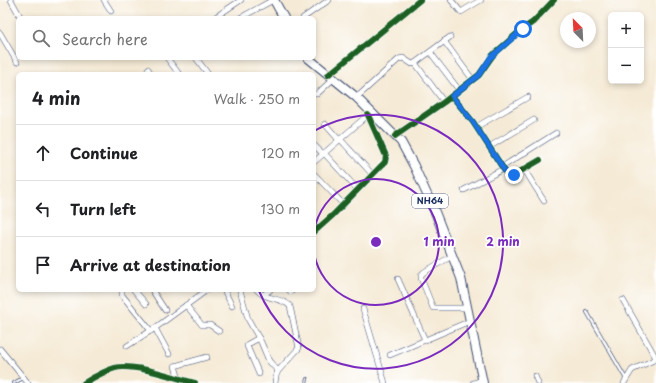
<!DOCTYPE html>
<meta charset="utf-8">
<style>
body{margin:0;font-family:"Playpen Sans",sans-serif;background:#f6f6f6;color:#202124}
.controls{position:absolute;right:12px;top:12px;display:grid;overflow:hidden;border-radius:6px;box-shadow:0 2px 6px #0003}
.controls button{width:36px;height:36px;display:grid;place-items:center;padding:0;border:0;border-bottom:1px solid #e0e0e0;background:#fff;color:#202124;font:20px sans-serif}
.compass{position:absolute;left:560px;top:12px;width:36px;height:36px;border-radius:50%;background:#fff;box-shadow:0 2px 6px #0003;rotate:336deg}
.stop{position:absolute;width:12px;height:12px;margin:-9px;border:3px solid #1a73e8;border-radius:50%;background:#fff}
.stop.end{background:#1a73e8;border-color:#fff;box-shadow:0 1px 4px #0008}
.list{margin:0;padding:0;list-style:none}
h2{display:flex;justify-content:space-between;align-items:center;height:52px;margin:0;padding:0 16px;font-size:17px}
h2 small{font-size:13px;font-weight:400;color:#757577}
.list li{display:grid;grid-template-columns:26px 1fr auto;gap:12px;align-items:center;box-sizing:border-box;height:56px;padding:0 16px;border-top:1px solid #e0e0e0}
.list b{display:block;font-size:15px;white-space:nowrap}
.list em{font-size:13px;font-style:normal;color:#757577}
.icon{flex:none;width:22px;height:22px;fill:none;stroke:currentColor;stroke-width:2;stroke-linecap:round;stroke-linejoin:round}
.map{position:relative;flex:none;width:656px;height:383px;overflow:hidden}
.search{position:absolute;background:#fff;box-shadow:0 2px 6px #0003;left:16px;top:16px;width:300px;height:44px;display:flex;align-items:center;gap:10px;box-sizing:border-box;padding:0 14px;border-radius:6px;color:#757577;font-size:15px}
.panel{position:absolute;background:#fff;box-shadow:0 2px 6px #0003;left:16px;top:72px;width:300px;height:220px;border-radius:6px}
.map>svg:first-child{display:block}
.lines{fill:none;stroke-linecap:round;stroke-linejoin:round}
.service-casing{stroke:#3c4b70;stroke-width:4}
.minor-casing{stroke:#3c4b70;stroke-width:6}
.trunk-casing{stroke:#3c4b70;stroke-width:10}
.service{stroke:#fff;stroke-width:2.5}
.minor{stroke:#fff;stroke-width:5}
.trunk{stroke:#fff;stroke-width:8}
.cycleway-casing{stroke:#fff;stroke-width:8}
.cycleway{stroke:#1b5e20;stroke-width:6}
.route{stroke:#1a73e8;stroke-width:5}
.ring{fill:none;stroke:#7b2cbf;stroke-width:2}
.labels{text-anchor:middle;stroke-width:3.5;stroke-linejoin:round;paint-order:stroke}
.shield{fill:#fff;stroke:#5f6d8e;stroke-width:1}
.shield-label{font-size:9px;font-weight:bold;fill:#1b2f5e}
.centre{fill:#7b2cbf;stroke:#fff;stroke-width:2}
.ring-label{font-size:12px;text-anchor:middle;font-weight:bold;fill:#7b2cbf;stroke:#fff;stroke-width:3.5;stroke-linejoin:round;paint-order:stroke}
</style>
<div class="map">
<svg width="656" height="383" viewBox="0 0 656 383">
<rect width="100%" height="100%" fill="#fff"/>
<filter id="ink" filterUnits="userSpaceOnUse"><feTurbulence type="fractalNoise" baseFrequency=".025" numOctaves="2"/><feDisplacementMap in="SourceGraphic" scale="8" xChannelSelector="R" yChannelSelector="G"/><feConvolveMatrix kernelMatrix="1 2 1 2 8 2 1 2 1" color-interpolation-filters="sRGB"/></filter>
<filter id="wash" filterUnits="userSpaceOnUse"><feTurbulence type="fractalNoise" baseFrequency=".012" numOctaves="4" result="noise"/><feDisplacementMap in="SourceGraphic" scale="16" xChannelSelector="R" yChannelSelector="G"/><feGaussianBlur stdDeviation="0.9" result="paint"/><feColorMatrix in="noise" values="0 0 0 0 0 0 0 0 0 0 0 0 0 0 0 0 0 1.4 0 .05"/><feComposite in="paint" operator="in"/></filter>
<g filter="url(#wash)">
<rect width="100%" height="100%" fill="#f5ead5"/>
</g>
<g filter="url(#ink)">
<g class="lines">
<defs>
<g id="service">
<polyline points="587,312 626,379"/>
<polyline points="14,383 23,378"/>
<polyline points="306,383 307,379"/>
</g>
<g id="minor">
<polyline points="11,0 21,18"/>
<polyline points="104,0 111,11"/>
<polyline points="451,0 461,12 481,0"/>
<polyline points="214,18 241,0"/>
<polyline points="240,18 273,0"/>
<polyline points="303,18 329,0"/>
<polyline points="0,33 17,62"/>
<polyline points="444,41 473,80"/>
<polyline points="430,52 459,90"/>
<polyline points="167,58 179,74"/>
<polyline points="196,58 208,74"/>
<polyline points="415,63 444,102"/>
<polyline points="148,69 151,74"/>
<polyline points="328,75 420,0"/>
<polyline points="314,94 317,94 333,79"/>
<polyline points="452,96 473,122 508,176 514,175 540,160"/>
<polyline points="356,98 399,59 403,58 412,64 415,63 450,37"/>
<polyline points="325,124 339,140"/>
<polyline points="476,127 528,97"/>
<polyline points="395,136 444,102 479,75 493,55 520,31 533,22 554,0"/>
<polyline points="340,139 373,175"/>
<polyline points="314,145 323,154"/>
<polyline points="489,147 534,120"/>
<polyline points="324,153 358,190"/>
<polyline points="314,162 369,114"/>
<polyline points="502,167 556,133"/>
<polyline points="524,169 544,201"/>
<polyline points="314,174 344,205"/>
<polyline points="464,190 503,169"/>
<polyline points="314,232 333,215 385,162 386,156 368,115"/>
<polyline points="452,256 424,272 421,275 421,278 433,308 468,308"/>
<polyline points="398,279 425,340"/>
<polyline points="122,290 122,295 151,331"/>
<polyline points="134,290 146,304"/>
<polyline points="152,290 165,310"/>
<polyline points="224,290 232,306"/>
<polyline points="240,290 248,319 261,342 269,361 278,371 276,376 275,383"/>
<path d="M257,290C265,300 282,297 290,306L299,348L278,371"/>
<polyline points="289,290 291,292"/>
<polyline points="263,295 270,290"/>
<polyline points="623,300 656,358"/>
<polyline points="186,305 202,325 210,325 219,331"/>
<polyline points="363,309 385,383"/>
<polyline points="155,328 169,354"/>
<polyline points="259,338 248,344 247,346 259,374"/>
<polyline points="127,346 155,328 207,290"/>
<polyline points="0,349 28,383"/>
<polyline points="390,355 470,321"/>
<polyline points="535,376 538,383"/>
<polyline points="179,379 175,366 207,357"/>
<path d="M84,383C94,377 104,371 115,368C133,363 176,378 195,383"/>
<polyline points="473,383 482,380"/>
<polyline points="624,383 632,370 656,359"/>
</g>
<g id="trunk">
<polyline points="274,0 284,18"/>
<polyline points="308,58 356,97 401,142 414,166 435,212 461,278 483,383"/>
</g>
</defs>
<use href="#service" class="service-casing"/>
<use href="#minor" class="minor-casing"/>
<use href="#trunk" class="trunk-casing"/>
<use href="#service" class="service"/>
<use href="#minor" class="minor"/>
<use href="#trunk" class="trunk"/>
<defs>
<g id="cycleway">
<polyline points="328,75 420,0"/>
<polyline points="452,96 473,122 508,176 514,175 540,160"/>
<polyline points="395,136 444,102 479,75 493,55 520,31 533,22 554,0"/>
<polyline points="314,232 333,215 385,162 386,156 368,115"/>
<path d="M84,383C94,377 104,371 115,368C133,363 176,378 195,383"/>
</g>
</defs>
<use href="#cycleway" class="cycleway-casing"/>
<use href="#cycleway" class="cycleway"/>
</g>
</g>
<g class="lines" filter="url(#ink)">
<polyline class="route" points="514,175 508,176 473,122 452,96 479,75 490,58 523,29"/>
</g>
<g class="ring">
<path d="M314 231A63 63 0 1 1 314 253"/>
<path d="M314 131A127 127 0 1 1 259 291"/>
</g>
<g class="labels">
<rect class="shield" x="412" y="194" width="36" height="14" rx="3"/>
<g class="shield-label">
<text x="430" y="204">NH64</text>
</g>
</g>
<circle cx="376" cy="242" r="6" class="centre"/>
<g class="ring-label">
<text x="439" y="246">1 min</text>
<text x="503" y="246">2 min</text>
</g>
</svg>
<div class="controls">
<button>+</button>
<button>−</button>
</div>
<svg class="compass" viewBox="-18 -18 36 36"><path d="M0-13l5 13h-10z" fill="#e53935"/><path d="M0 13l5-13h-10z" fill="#757577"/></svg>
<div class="stop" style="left:523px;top:29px"></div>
<div class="stop end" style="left:514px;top:175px"></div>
<div class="search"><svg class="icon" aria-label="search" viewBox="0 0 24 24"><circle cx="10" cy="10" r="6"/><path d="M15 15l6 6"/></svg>Search here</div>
<section class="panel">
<h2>4 min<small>Walk · 250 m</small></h2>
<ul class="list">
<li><svg class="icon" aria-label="ahead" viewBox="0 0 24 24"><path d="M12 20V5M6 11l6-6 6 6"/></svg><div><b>Continue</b></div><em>120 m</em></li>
<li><svg class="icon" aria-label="left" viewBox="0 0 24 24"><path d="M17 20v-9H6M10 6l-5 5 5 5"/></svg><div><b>Turn left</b></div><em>130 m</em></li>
<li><svg class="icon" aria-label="arrive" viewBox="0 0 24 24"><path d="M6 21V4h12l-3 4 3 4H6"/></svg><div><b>Arrive at destination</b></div></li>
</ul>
</section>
</div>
